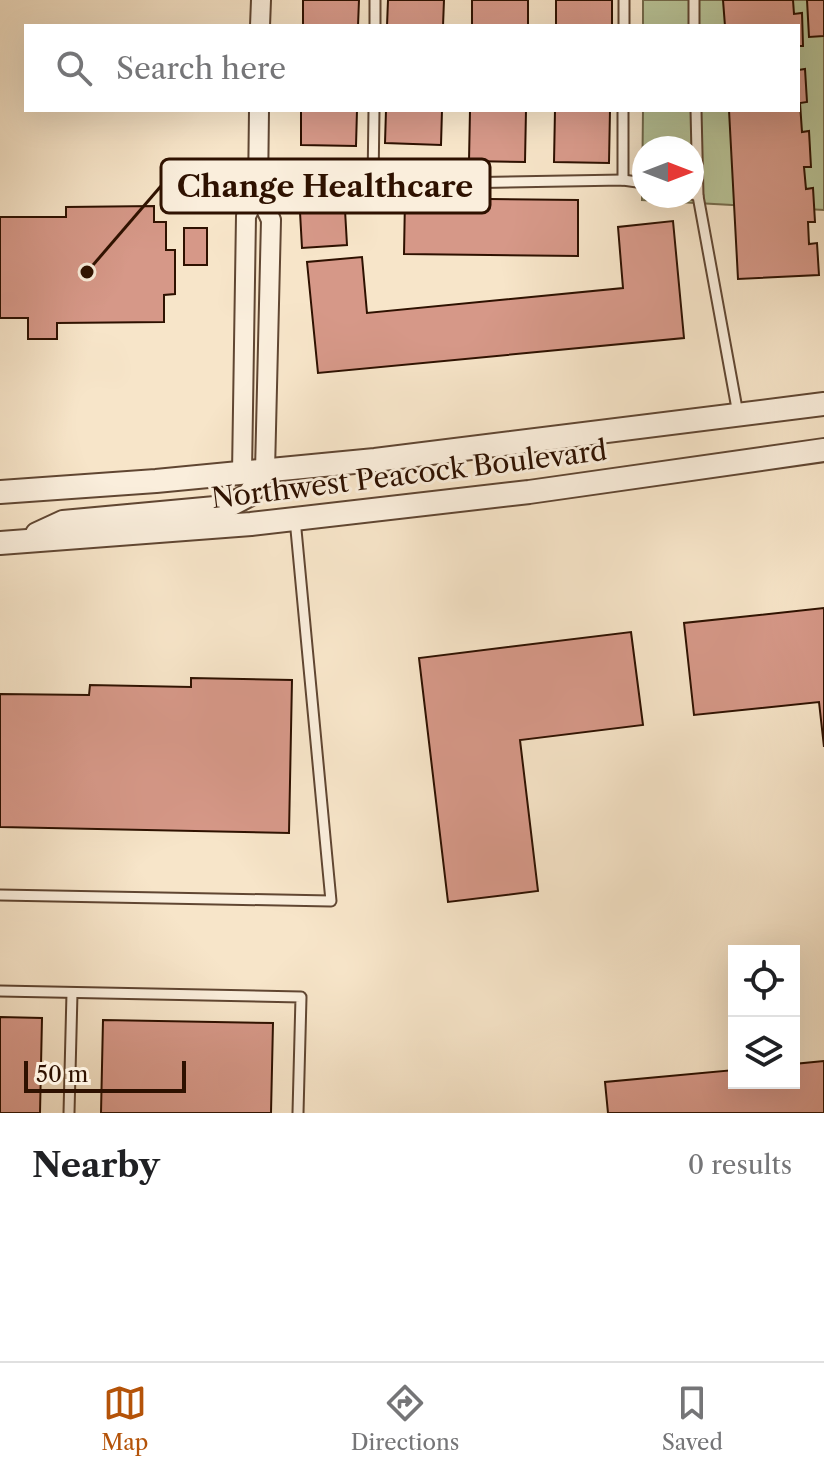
<!DOCTYPE html>
<style>
body{margin:0;font-family:"Libre Caslon Text",serif;background:#f6f6f6;color:#202124}
.controls{position:absolute;right:24px;bottom:24px;display:grid;overflow:hidden;border-radius:0px;box-shadow:0 8px 32px #0002}
.controls button{width:72px;height:72px;display:grid;place-items:center;padding:0;border:0;border-bottom:2px solid #e0e0e0;background:#fff;color:#202124;font:40px sans-serif}
.compass{position:absolute;left:632px;top:136px;width:72px;height:72px;border-radius:50%;background:#fff;box-shadow:0 8px 32px #0002;rotate:90deg}
.scale{position:absolute;left:24px;bottom:20px;width:162px;box-sizing:border-box;padding-left:8px;border:4px solid #2e1100;border-top:0;font-size:22px;line-height:28px;white-space:nowrap;color:#2e1100;-webkit-text-stroke:6px #faeedc;paint-order:stroke}
.list{margin:0;padding:0;list-style:none}
h2{display:flex;justify-content:space-between;align-items:center;height:104px;margin:0;padding:0 32px;font-size:34px}
h2 small{font-size:26px;font-weight:400;color:#757577}
.icon{flex:none;width:44px;height:44px;fill:none;stroke:currentColor;stroke-width:2;stroke-linecap:round;stroke-linejoin:round}
.map{position:relative;flex:none;width:824px;height:1113px;overflow:hidden}
.search{position:absolute;background:#fff;box-shadow:0 8px 32px #0002;left:24px;right:24px;top:24px;height:88px;display:flex;align-items:center;gap:20px;box-sizing:border-box;padding:0 28px;border-radius:0px;color:#757577;font-size:30px}
.sheet{height:248px;background:#fff}
nav{display:flex;justify-content:space-around;align-items:center;box-sizing:border-box;height:112px;border-top:2px solid #e0e0e0;background:#fff;font-size:22px;color:#757577}
nav a{display:grid;justify-items:center;gap:4px}
nav .on{color:#b45309}
.map>svg:first-child{display:block}
.green{fill:#b9c599;stroke:#746b4c;stroke-width:2;fill-rule:evenodd}
.building{fill:#d69888;stroke:#2e1100;stroke-width:2}
.lines{fill:none;stroke-linecap:round;stroke-linejoin:round}
.service-casing{stroke:#604632;stroke-width:13}
.minor-casing{stroke:#604632;stroke-width:22}
.tertiary-casing{stroke:#604632;stroke-width:26}
.service{stroke:#faeedc;stroke-width:9}
.minor{stroke:#faeedc;stroke-width:18}
.tertiary{stroke:#faeedc;stroke-width:22}
.labels{text-anchor:middle;stroke-width:6;stroke-linejoin:round;paint-order:stroke}
.street-label{font-size:28px;fill:#2e1100;stroke:#faeedc}
.leader{fill:none;stroke:#2e1100;stroke-width:3}
.callout-dot{fill:#2e1100;stroke:#faeedc;stroke-width:3}
.callout{fill:#faeedc;stroke:#2e1100;stroke-width:3}
.callout-label{font-size:30px;text-anchor:middle;font-weight:bold;fill:#2e1100}
</style>
<div class="map">
<svg width="824" height="1113" viewBox="0 0 824 1113">
<rect width="100%" height="100%" fill="#f7e5c9"/>
<filter id="stains"><feTurbulence type="fractalNoise" baseFrequency=".0025" numOctaves="4"/><feColorMatrix values="0 0 0 0 .2 0 0 0 0 .09 0 0 0 0 .02 0 0 0 .5 -.17"/></filter>
<radialGradient id="worn" r=".72"><stop offset=".6" stop-color="#630" stop-opacity="0"/><stop offset="1" stop-color="#630" stop-opacity=".3"/></radialGradient>
<path class="green" d="M643,0H824V210L642,200L643,110H798V26H643ZM644,148H692V196H644Z"/>
<g class="building">
<polygon points="303,0 359,0 358,26 303,26"/>
<polygon points="388,0 444,0 443,26 387,26"/>
<rect x="472" y="0" width="56" height="26"/>
<rect x="556" y="0" width="56" height="26"/>
<polygon points="723,0 793,0 794,14 802,13 803,46 798,46 798,26 725,26"/>
<polygon points="807,0 824,0 824,36 809,37"/>
<polygon points="805,69 807,102 800,103 802,132 809,131 811,167 804,167 806,189 813,188 815,222 808,222 809,244 817,243 819,275 738,279 729,110 798,110 798,70"/>
<polygon points="301,110 357,110 356,146 301,145"/>
<polygon points="386,110 442,110 441,145 385,143"/>
<polygon points="470,110 526,110 525,162 469,161"/>
<polygon points="555,110 610,110 609,163 554,162"/>
<polygon points="405,198 578,200 578,256 404,254"/>
<polygon points="154,206 154,222 166,222 166,250 175,250 175,294 164,295 164,322 57,323 57,339 28,339 28,318 0,318 0,217 66,217 66,207"/>
<polygon points="345,210 347,245 302,248 300,212"/>
<polygon points="673,221 684,338 318,373 307,262 362,257 367,313 623,288 618,227"/>
<rect x="184" y="228" width="23" height="37"/>
<polygon points="824,608 824,747 819,702 694,715 684,623"/>
<polygon points="631,632 643,725 520,740 538,891 448,902 419,658"/>
<polygon points="191,678 292,680 289,833 0,827 0,694 89,695 90,685 191,687"/>
<polygon points="0,1017 42,1018 40,1113 0,1113"/>
<polygon points="103,1020 273,1023 271,1113 101,1113"/>
<polygon points="824,1061 824,1113 608,1113 605,1082 734,1070 734,1083 794,1083 794,1064"/>
</g>
<g class="lines">
<defs>
<g id="service">
<polyline points="694,0 694,26"/>
<polyline points="375,26 375,0"/>
<polyline points="624,26 624,0"/>
<polyline points="696,110 698,196"/>
<polyline points="258,173 341,185 623,180 644,183"/>
<polyline points="623,180 623,110"/>
<polyline points="373,184 374,110"/>
<polyline points="692,194 698,196 738,414"/>
<polyline points="0,895 331,901 295,519"/>
<polyline points="0,991 301,997 298,1113"/>
<polyline points="69,1113 72,993"/>
</g>
<g id="minor">
<polyline points="260,26 261,0"/>
<polyline points="258,192 271,220 265,471"/>
<polyline points="242,473 246,216 258,192 259,110"/>
</g>
<g id="tertiary">
<polyline points="0,492 156,481 375,460 824,404"/>
<polyline points="37,534 63,522 226,507 249,495 265,471"/>
<polyline points="0,543 251,524 529,492 824,450"/>
</g>
</defs>
<use href="#service" class="service-casing"/>
<use href="#minor" class="minor-casing"/>
<use href="#tertiary" class="tertiary-casing"/>
<use href="#service" class="service"/>
<use href="#minor" class="minor"/>
<use href="#tertiary" class="tertiary"/>
</g>
<g class="labels">
<g class="street-label">
<text transform="translate(409 474) rotate(-7)" y="10">Northwest Peacock Boulevard</text>
</g>
</g>
<path class="leader" d="M87 272L161 186"/>
<circle class="callout-dot" cx="87" cy="272" r="8"/>
<rect class="callout" x="161" y="159" width="329" height="54" rx="8"/>
<g class="callout-label">
<text x="325" y="197">Change Healthcare</text>
</g>
<rect width="100%" height="100%" filter="url(#stains)"/>
<rect width="100%" height="100%" fill="url(#worn)"/>
</svg>
<div class="controls">
<button><svg class="icon" aria-label="locate" viewBox="0 0 24 24"><circle cx="12" cy="12" r="6"/><path d="M12 2v4M12 18v4M2 12h4M18 12h4"/></svg></button>
<button><svg class="icon" aria-label="layers" viewBox="0 0 24 24"><path d="M12 4l9 5-9 5-9-5zM3 14l9 5 9-5"/></svg></button>
</div>
<svg class="compass" viewBox="-18 -18 36 36"><path d="M0-13l5 13h-10z" fill="#e53935"/><path d="M0 13l5-13h-10z" fill="#757577"/></svg>
<div class="scale">50 m</div>
<div class="search"><svg class="icon" aria-label="search" viewBox="0 0 24 24"><circle cx="10" cy="10" r="6"/><path d="M15 15l6 6"/></svg>Search here</div>
</div>
<section class="sheet">
<h2>Nearby<small>0 results</small></h2>
<ul class="list">
</ul>
</section>
<nav>
<a class="on"><svg class="icon" aria-label="map" viewBox="0 0 24 24"><path d="M3 6l6-2 6 2 6-2v14l-6 2-6-2-6 2zM9 4v14M15 6v14"/></svg>Map</a>
<a><svg class="icon" aria-label="directions" viewBox="0 0 24 24"><path d="M12 3l9 9-9 9-9-9zM9 14v-3h6M13 9l2 2-2 2"/></svg>Directions</a>
<a><svg class="icon" aria-label="saved" viewBox="0 0 24 24"><path d="M7 4h10v16l-5-4-5 4z"/></svg>Saved</a>
</nav>
